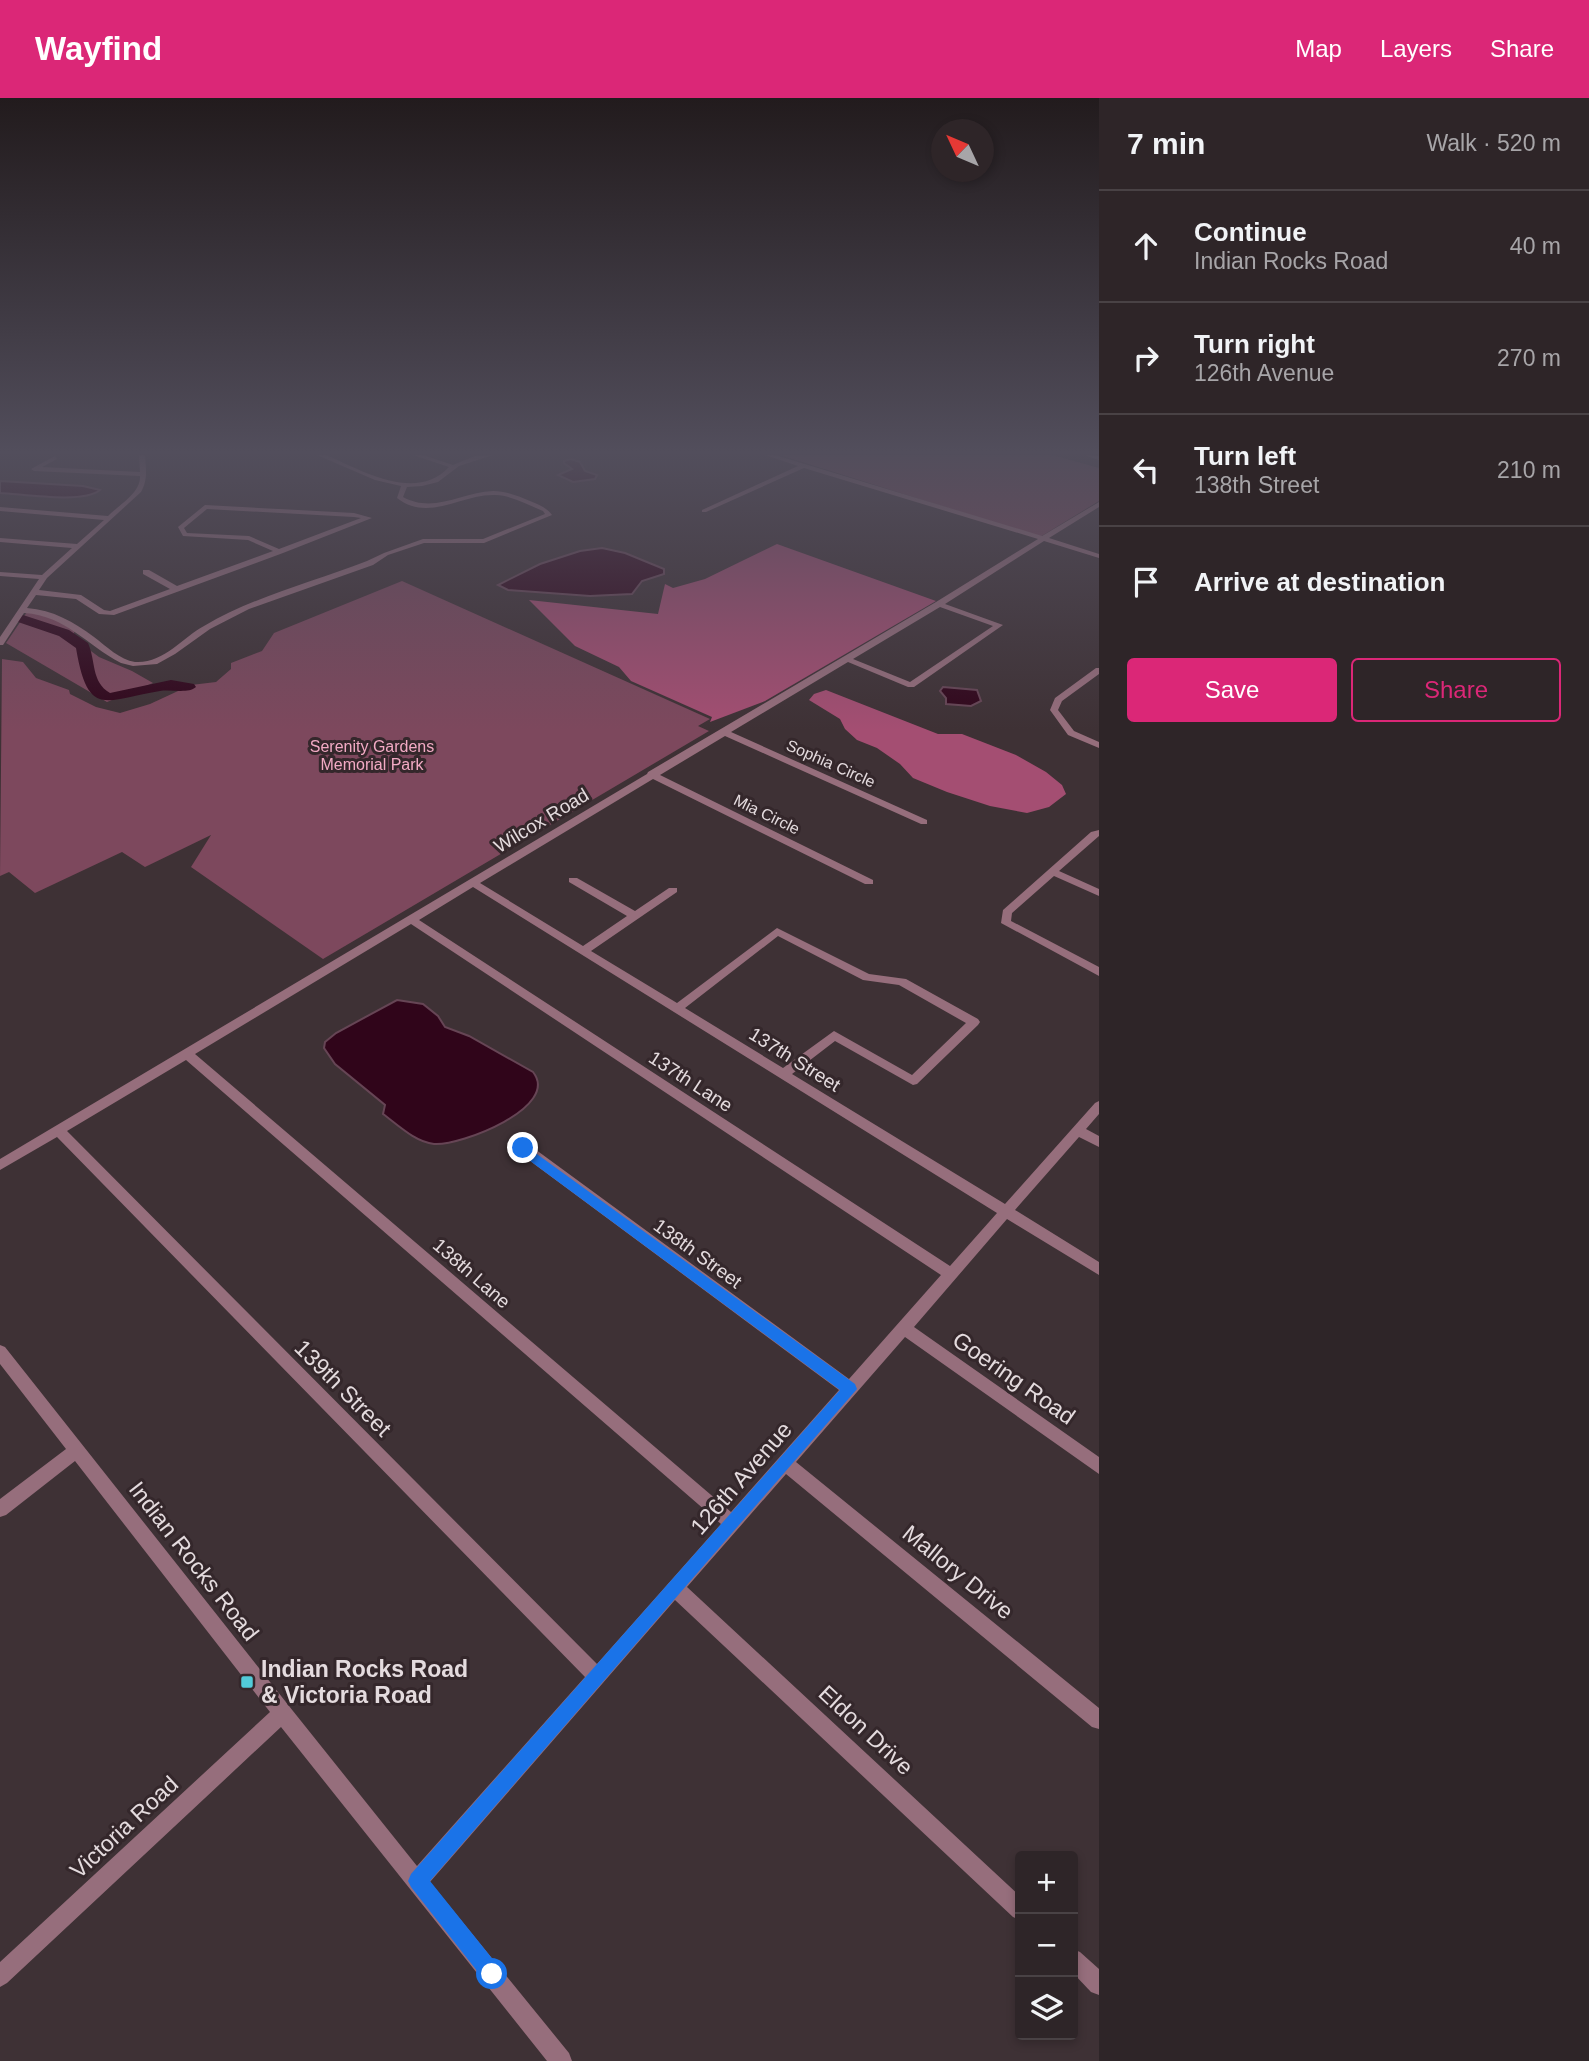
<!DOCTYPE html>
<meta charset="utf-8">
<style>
body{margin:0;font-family:Helvetica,sans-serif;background:#362d30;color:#f1f3f6}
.controls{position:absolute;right:21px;bottom:21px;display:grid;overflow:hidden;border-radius:7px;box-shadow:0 4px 10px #0003}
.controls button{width:63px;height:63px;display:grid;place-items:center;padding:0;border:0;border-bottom:2px solid #494245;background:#2e2528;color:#f1f3f6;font:35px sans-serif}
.compass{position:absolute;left:931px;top:21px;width:63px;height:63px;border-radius:50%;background:#2e2528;box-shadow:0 4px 10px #0003;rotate:314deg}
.stop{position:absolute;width:21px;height:21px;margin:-16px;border:5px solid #1a73e8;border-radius:50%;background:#fff}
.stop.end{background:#1a73e8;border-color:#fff;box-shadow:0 2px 7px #0008}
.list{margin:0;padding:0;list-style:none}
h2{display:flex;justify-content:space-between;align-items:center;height:91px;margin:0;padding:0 28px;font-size:30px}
h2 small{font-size:23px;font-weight:400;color:#a7a5a8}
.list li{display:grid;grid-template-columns:46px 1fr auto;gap:21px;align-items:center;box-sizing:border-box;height:112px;padding:0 28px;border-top:2px solid #494245}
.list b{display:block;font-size:26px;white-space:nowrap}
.list p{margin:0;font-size:23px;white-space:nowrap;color:#a7a5a8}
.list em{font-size:23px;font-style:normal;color:#a7a5a8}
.actions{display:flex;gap:14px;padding:21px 28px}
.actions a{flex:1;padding:16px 0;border:2px solid #db2777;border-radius:7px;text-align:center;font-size:24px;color:#db2777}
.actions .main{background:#db2777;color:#fff}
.icon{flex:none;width:38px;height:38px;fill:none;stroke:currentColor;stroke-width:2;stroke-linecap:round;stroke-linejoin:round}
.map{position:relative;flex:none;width:1099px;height:1963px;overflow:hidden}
header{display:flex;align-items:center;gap:42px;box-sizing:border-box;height:98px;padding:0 35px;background:#db2777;color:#fff}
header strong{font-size:33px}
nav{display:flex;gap:38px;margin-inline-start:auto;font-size:24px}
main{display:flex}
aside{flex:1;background:#2e2528}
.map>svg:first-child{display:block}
.green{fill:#7d485d}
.forest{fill:#a44e72}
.water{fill:#30051a;stroke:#664555;stroke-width:2}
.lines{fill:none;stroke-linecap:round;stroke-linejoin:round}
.river{fill:#30051a;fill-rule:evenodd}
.minor{fill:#966e7c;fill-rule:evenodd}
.route{fill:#1a73e8}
.poi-dot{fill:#52cbd9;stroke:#34272b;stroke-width:2.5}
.labels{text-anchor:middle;stroke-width:6;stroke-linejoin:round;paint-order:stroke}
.far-park-label{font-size:16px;fill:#f2aac4;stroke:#34272b}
.far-street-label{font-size:16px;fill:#e4dbde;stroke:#34272b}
.street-label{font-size:19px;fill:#e4dbde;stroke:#34272b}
.near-street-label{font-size:23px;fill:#e4dbde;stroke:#34272b}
.near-poi-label{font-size:23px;font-weight:bold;fill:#e4dbde;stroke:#34272b;text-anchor:start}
</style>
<header>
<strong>Wayfind</strong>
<nav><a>Map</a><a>Layers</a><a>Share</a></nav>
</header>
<main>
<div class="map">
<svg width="1099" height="1963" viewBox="0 0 1099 1963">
<rect width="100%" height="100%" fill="#3e3135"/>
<g class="green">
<polygon points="780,357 1052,357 1099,370 1099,403 1040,439"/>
<polygon points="402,483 710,621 698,628 709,633 323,861 191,769 211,737 145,769 122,754 35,795 9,774 0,778 2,561 23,564 36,580 69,592 70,596 96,609 120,615 150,606 191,587 216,584 231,571 231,565 262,553 274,535"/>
<polygon points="27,514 42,514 75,533 72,539 99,559 132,573 153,585 107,604 6,545"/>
</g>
<g class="forest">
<polygon points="777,446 936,503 765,603 710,624 712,619 631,583 619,569 575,548 529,502 658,516 665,486 673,490 705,481"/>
<polygon points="826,592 938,636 962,636 1016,657 1046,674 1062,687 1066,696 1049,709 1027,715 990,708 947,694 913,680 900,666 877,650 857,642 845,631 840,621 809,602 814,596"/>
</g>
<g class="water">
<polygon points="571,361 580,364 585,373 597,377 595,381 573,384 558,377 572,371 564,365 564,363"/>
<path d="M0,383L83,388L100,392C83,406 23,396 0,395Z"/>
<polygon points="602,450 625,455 664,471 664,476 642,483 632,496 590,498 508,492 498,487 540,466 580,453"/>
<polygon points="943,589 977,592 981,603 971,608 946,606 946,600 940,593"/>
<path d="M397,902L423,906L438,918L445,929L469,938L533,974C561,1009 461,1048 434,1046C415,1044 398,1027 383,1016L385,1007L335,966L324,950L325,944L336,935Z"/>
</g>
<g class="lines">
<path class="river" d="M23,517L69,532L88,545C96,563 91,584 110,595L171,582L194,586L196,589C188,596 171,591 160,593C105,602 88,621 76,550L59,538L18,524L16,521Z"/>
<g class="minor">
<path d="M139,357H145C146,372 148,381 141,394L47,480L39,492L81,497L104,512L110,513L170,491L143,476V472H149L177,488L273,453L248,442L183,438L178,429L205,407L354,415L372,420L283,455L114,517L99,516L76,501L36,497L27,510C53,512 74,524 94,539C106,548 120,562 135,564C163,566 182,540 204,528C255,498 313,484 367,463L384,455L423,441H483L545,416L543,413C528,407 513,398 496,397C462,395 429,425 397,400L401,388L375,382L317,357H326C361,372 416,405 449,369L413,357H423L453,367L475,358L493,357L459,368L438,384L422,388L407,389L403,399C434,416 462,394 493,393C506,393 518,398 530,403C539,407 546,409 552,417L484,445H424L388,457L373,467L249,511L210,531L175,556L157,566L133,568L121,565C86,547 67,518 24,515L3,547H0V539L39,481L0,478V474L42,477L72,450L0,444V440L77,446L104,422L0,413V409L108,418C119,407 141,395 140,378L34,373L31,371L55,358L57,361L42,369L140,374ZM207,411L354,419L361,420L279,451L249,438L187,435L184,430Z"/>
<path d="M765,357H775L1042,438L1099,404V409L1049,440L1099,456V460L1044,443L945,506L1003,527L914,589H908L848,564L731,634L927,722V726H921L725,638L660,677L873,782V786H865L653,681L480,785L583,848L627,818L569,784V780H577L635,813L669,790H677V794L591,853L677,905L777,830L869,876L906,881L978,921L980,924L978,927L917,986L913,987L835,943L792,976L1005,1106L1095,1005L1099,1003V1016L1086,1031L1099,1038V1049L1079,1039L1015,1112L1099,1164V1177L1007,1121L914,1229L1099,1359V1376L905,1239L796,1364L1099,1610V1631L1092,1629L786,1376L687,1489L1020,1798V1822L1013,1819L675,1502L430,1784L569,1955L572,1963H547L281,1629L7,1885L0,1889V1864L270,1614L75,1363L6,1417L0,1419V1401L66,1351L0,1266V1247L5,1249L289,1608L417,1768L585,1579L57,1039L0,1072V1061L647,676L648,674L936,504L1038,441L804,370L706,414H702V412L798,368ZM940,509L993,528L910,584L853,561ZM473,789L997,1115L950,1168L419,822ZM411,826L941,1177L849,1281L528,1046H518L517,1050L518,1054L839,1292L731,1414L195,956ZM778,838L863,882L899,887L966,925L912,977L834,933L783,970L685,910ZM186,962L721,1426L597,1566L67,1033Z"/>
<polygon points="1086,357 1099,358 1099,362 1087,358"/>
<polygon points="1096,570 1099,570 1099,576 1062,603 1058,612 1074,633 1099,644 1099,650 1068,637 1050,612 1055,600"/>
<polygon points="1099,732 1099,738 1059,773 1099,791 1099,798 1054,778 1012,815 1011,823 1099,869 1099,878 1001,825 1003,812 1091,734"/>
<polygon points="1073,1851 1080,1854 1099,1871 1099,1897 1091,1894 1073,1875"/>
</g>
</g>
<linearGradient id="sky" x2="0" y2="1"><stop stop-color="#221b1d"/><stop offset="0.56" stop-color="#524e5c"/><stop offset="1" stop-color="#524e5c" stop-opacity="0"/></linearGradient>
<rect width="1099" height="632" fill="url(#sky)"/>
<polygon class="route" points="523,1046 855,1286 857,1291 430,1783 499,1869 502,1876 499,1883 492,1885 485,1883 411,1789 408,1783 411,1776 840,1292 518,1054 518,1047"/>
<rect class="poi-dot" x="240" y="1577" width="14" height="14" rx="3.5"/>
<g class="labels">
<g class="far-park-label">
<text x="372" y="654">Serenity Gardens<tspan x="372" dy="18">Memorial Park</tspan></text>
</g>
<g class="far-street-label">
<text transform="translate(831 665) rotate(24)" y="6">Sophia Circle</text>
<text transform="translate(767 716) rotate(26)" y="6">Mia Circle</text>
</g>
<g class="street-label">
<text transform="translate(541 722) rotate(-31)" y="7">Wilcox Road</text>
<text transform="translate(795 961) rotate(32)" y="7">137th Street</text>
<text transform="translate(691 983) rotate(33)" y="7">137th Lane</text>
<text transform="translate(698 1155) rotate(36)" y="7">138th Street</text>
<text transform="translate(472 1175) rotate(41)" y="7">138th Lane</text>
</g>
<g class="near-street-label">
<text transform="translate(1014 1280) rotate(35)" y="8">Goering Road</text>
<text transform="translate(343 1290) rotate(45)" y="8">139th Street</text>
<text transform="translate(741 1380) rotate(-49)" y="8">126th Avenue</text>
<text transform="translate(194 1463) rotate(52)" y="8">Indian Rocks Road</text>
<text transform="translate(958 1474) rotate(39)" y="8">Mallory Drive</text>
<text transform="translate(866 1632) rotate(43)" y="8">Eldon Drive</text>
<text transform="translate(124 1729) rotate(-43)" y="8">Victoria Road</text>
</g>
<g class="near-poi-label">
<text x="261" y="1579">Indian Rocks Road<tspan x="261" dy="26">&amp; Victoria Road</tspan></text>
</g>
</g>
</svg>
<div class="controls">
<button>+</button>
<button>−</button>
<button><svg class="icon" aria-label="layers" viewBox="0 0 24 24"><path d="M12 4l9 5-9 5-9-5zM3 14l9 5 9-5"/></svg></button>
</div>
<svg class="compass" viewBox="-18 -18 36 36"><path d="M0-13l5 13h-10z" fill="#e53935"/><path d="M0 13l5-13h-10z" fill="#a7a5a8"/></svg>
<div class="stop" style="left:492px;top:1876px"></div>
<div class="stop end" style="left:523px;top:1050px"></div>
</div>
<aside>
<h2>7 min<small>Walk · 520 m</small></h2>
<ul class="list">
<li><svg class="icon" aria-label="ahead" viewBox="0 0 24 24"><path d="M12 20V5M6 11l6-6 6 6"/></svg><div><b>Continue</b><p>Indian Rocks Road</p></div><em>40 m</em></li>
<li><svg class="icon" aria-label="right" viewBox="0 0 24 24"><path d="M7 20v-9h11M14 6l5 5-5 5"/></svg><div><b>Turn right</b><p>126th Avenue</p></div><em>270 m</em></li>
<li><svg class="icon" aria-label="left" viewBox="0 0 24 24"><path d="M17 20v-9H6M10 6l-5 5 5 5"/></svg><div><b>Turn left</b><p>138th Street</p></div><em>210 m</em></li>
<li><svg class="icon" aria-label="arrive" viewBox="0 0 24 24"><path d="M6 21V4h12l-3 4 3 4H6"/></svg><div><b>Arrive at destination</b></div></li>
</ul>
<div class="actions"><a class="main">Save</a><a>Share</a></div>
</aside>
</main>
